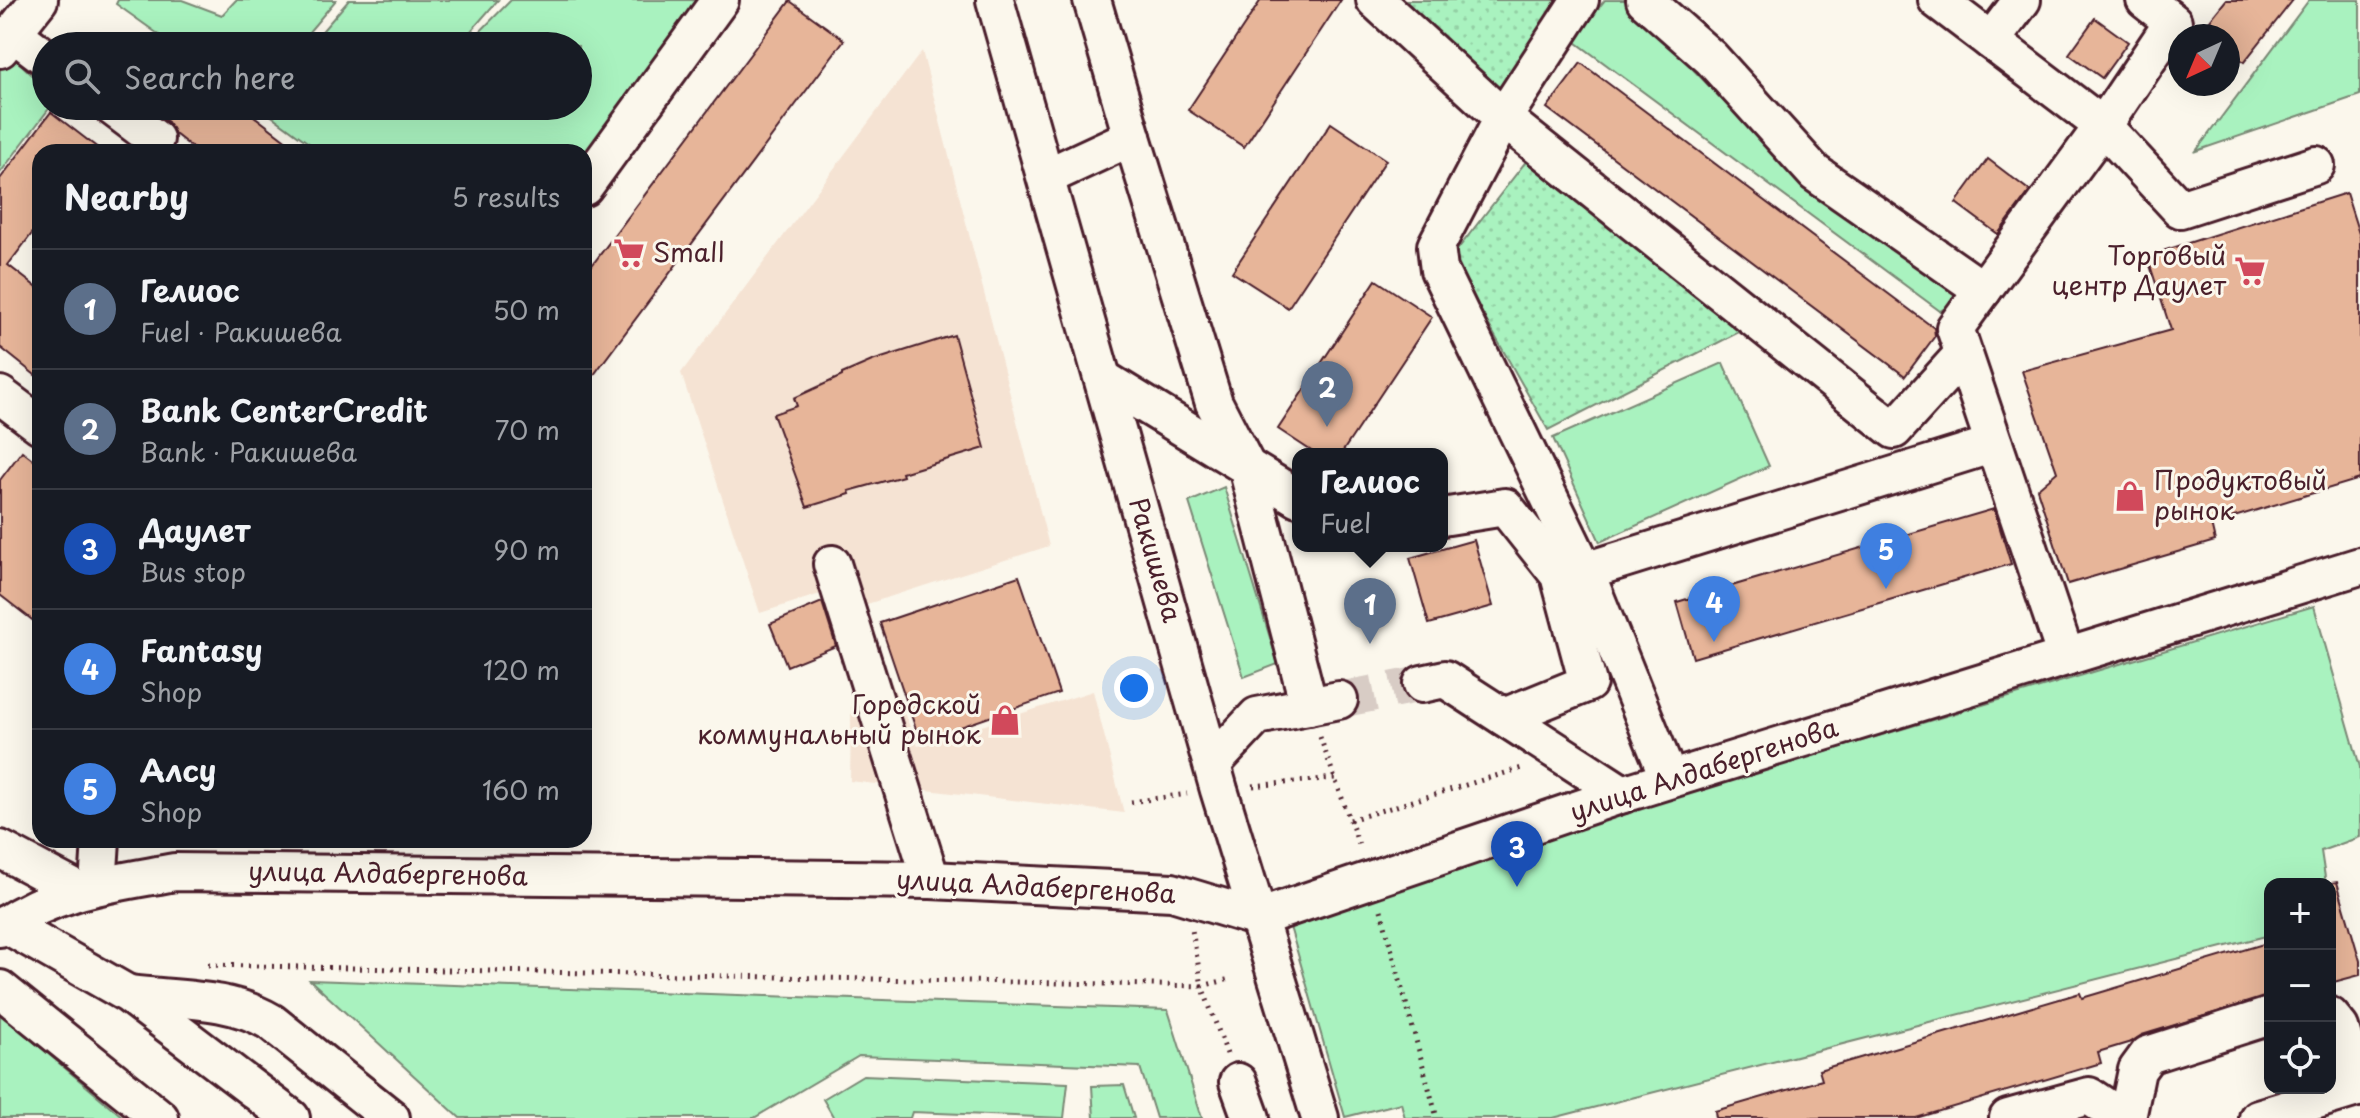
<!DOCTYPE html>
<meta charset="utf-8">
<style>
body{margin:0;font-family:"Playpen Sans",sans-serif;background:#242831;color:#f1f3f6}
.controls{position:absolute;right:24px;bottom:24px;display:grid;overflow:hidden;border-radius:16px;box-shadow:0 8px 32px #0002}
.controls button{width:72px;height:72px;display:grid;place-items:center;padding:0;border:0;border-bottom:2px solid #363941;background:#171b24;color:#f1f3f6;font:40px sans-serif}
.compass{position:absolute;left:2168px;top:24px;width:72px;height:72px;border-radius:50%;background:#171b24;box-shadow:0 8px 32px #0002;rotate:224deg}
.you{position:absolute;left:1134px;top:688px;width:28px;height:28px;margin:-20px;border:6px solid #fff;border-radius:50%;background:#1a73e8;box-shadow:0 0 0 12px #1a73e833}
.badge{display:grid;place-items:center;width:52px;height:52px;border-radius:50%;background:#0b8043;color:#fff;font-size:26px;font-weight:700}
.pin{position:absolute;translate:-50% -66px;filter:drop-shadow(0 2px 4px #0008)}
.pin::after{content:'';position:absolute;top:42px;width:28px;height:24px;background:inherit;clip-path:polygon(0 0,100% 0,50% 100%)}
.popup{position:absolute;left:1292px;top:448px;width:156px;height:104px;box-sizing:border-box;display:grid;place-content:center;border-radius:16px;background:#171b24;filter:drop-shadow(0 2px 6px #0005);font-size:26px;white-space:nowrap;color:#9ea1a6}
.popup b{font-size:30px;color:#f1f3f6}
.popup::after{content:'';position:absolute;left:50%;top:100%;margin-left:-16px;border:16px solid transparent;border-top-color:#171b24}
.list{margin:0;padding:0;list-style:none}
h2{display:flex;justify-content:space-between;align-items:center;height:104px;margin:0;padding:0 32px;font-size:34px}
h2 small{font-size:26px;font-weight:400;color:#9ea1a6}
.list li{display:grid;grid-template-columns:52px 1fr auto;gap:24px;align-items:center;box-sizing:border-box;height:120px;padding:0 32px;border-top:2px solid #363941}
.list b{display:block;font-size:30px;white-space:nowrap}
.list p{margin:0;font-size:26px;white-space:nowrap;color:#9ea1a6}
.list em{font-size:26px;font-style:normal;color:#9ea1a6}
.icon{flex:none;width:44px;height:44px;fill:none;stroke:currentColor;stroke-width:2;stroke-linecap:round;stroke-linejoin:round}
.map{position:relative;flex:none;width:2360px;height:1118px;overflow:hidden}
.search{position:absolute;background:#171b24;box-shadow:0 8px 32px #0002;left:32px;top:32px;width:560px;height:88px;display:flex;align-items:center;gap:20px;box-sizing:border-box;padding:0 28px;border-radius:44px;color:#9ea1a6;font-size:30px}
.panel{position:absolute;background:#171b24;box-shadow:0 8px 32px #0002;left:32px;top:144px;width:560px;height:704px;border-radius:24px}
.map>svg:first-child{display:block}
.built{fill:#f5e3d3}
.green{fill:#a9f2bf;stroke:#7a8875;stroke-width:2}
.park{fill:url(#park-dots);stroke:#7a8875;stroke-width:2}
.building{fill:#e7b599;stroke:#4a1f2b;stroke-width:2}
.lines{fill:none;stroke-linecap:round;stroke-linejoin:round}
.minor-tunnel{stroke:#d8ccc5;stroke-width:36;stroke-dasharray:36 18;stroke-linecap:butt}
.minor-casing{stroke:#4a1f2b;stroke-width:42}
.path{stroke:#4a1f2b;stroke-width:5;stroke-dasharray:2 6;stroke-linecap:butt}
.minor{stroke:#fbf7ec;stroke-width:36}
.labels{text-anchor:middle;stroke-width:6;stroke-linejoin:round;paint-order:stroke}
.poi-label{font-size:26px;fill:#4a1f2b;stroke:#fbf7ec;text-anchor:start}
.street-label{font-size:26px;fill:#4a1f2b;stroke:#fbf7ec}
</style>
<div class="map">
<svg width="2360" height="1118" viewBox="0 0 2360 1118">
<defs>
<pattern id="park-dots" width="8" height="8" patternUnits="userSpaceOnUse" patternTransform="scale(2)"><rect width="8" height="8" fill="#a9f2bf"/><path d="M2 2h.1M6 6h.1" fill="none" stroke="#93cfa4" stroke-width="1.8" stroke-linecap="round"/></pattern>
</defs>
<rect width="100%" height="100%" fill="#fbf7ec"/>
<filter id="ink" filterUnits="userSpaceOnUse"><feTurbulence type="fractalNoise" baseFrequency=".0125" numOctaves="2"/><feDisplacementMap in="SourceGraphic" scale="16" xChannelSelector="R" yChannelSelector="G"/><feConvolveMatrix kernelMatrix="1 2 1 2 8 2 1 2 1" color-interpolation-filters="sRGB"/></filter>
<g filter="url(#ink)">
<g class="built">
<polygon points="922,51 1049,546 842,612 833,590 760,613 681,373"/>
<polygon points="881,658 918,746 1093,691 1124,813 850,781 852,661"/>
</g>
<g class="green">
<polygon points="118,0 182,0 222,15 236,0 336,0 297,46 175,46 116,4"/>
<polygon points="349,0 498,0 458,46 313,46 311,44"/>
<polygon points="511,0 719,0 584,166 584,152 321,152 258,106 377,106 388,113 382,106 578,106 578,46 466,46"/>
<polygon points="1605,0 1626,0 1798,178 1965,296 1940,311 1573,40"/>
<polygon points="2309,0 2360,0 2360,95 2196,151"/>
<polygon points="9,53 46,88 46,106 51,106 0,173 0,65"/>
<polygon points="1723,363 1769,466 1600,542 1553,438"/>
<polygon points="1224,487 1278,664 1244,677 1189,502"/>
<polygon points="2314,606 2360,767 2360,837 2321,851 2326,884 2270,884 2270,935 1553,1118 1405,1118 1401,1103 1345,1117 1286,913"/>
<polygon points="310,980 1168,1010 1202,1118 1156,1118 1140,1067 859,1056 754,1118 460,1118"/>
<polygon points="0,1013 124,1118 0,1118"/>
<polygon points="863,1075 1068,1083 1064,1118 912,1112 910,1118 834,1118 823,1099"/>
<polygon points="1124,1085 1134,1118 1094,1118 1092,1086"/>
</g>
<g class="park">
<polygon points="1356,0 1561,0 1487,110"/>
<polygon points="1531,155 1741,331 1548,430 1451,258"/>
</g>
<g class="building">
<polygon points="1261,0 1341,0 1244,147 1188,110"/>
<polygon points="2226,0 2293,0 2244,62 2228,49 2228,36 2197,36"/>
<polygon points="790,1 844,40 584,388 584,276"/>
<polygon points="2095,18 2128,42 2102,78 2069,54"/>
<polygon points="1581,63 1934,328 1935,336 1905,376 1547,108"/>
<polygon points="146,106 241,106 301,152 198,152 175,134 168,122"/>
<polygon points="51,112 103,152 40,152 40,223 8,265 40,290 40,379 0,347 0,179"/>
<polygon points="1331,123 1386,160 1288,308 1232,272"/>
<polygon points="1988,159 2030,191 1998,234 1956,203"/>
<polygon points="2346,193 2360,237 2360,479 2211,524 2215,541 2068,584 2037,489 2057,472 2022,371 2171,330 2147,256"/>
<polygon points="1376,280 1432,317 1341,454 1316,454 1278,429"/>
<polygon points="954,335 985,448 902,473 903,476 849,491 850,494 807,507 773,414 797,406 794,398 842,376 842,374 872,361"/>
<polygon points="22,451 40,465 40,626 0,595 0,480"/>
<polygon points="1994,509 2011,564 1693,658 1677,602"/>
<polygon points="1474,540 1493,606 1429,624 1410,558"/>
<polygon points="1019,576 1059,693 920,741 880,623"/>
<polygon points="822,602 836,646 787,666 770,624"/>
<polygon points="2337,882 2360,961 2360,975 2330,983 2330,883"/>
<polygon points="2270,942 2270,996 2142,1035 2131,1042 2098,1052 2101,1063 1916,1118 1716,1118 1715,1111 1822,1080 1819,1070 2080,993 2082,998"/>
</g>
<g class="lines">
<polyline class="minor-tunnel" points="1339,700 1422,684"/>
<defs>
<g id="minor">
<polyline points="995,0 1219,790 1320,1118"/>
<polyline points="1092,0 1132,137"/>
<polyline points="1375,0 1503,118 1436,246 1439,270 1585,571 1669,779"/>
<polyline points="1580,0 1503,118 1894,430 1963,354"/>
<polyline points="1645,0 1711,58 1815,173 1983,290"/>
<polyline points="1937,0 2103,126 1955,328 2066,657"/>
<polyline points="2145,0 2173,22 2103,126 2180,209 2316,165"/>
<polyline points="13,33 46,58"/>
<polyline points="1991,41 2022,0"/>
<polyline points="0,49 39,0"/>
<polyline points="111,106 155,139"/>
<polyline points="1046,177 1132,137 1214,403 1247,467 1309,706"/>
<polyline points="584,187 720,0"/>
<polyline points="1105,380 1298,498"/>
<polyline points="0,395 40,425"/>
<polyline points="1442,517 1505,507 1559,575 1588,683 1504,717"/>
<polyline points="832,564 931,880"/>
<polyline points="1585,571 1994,444"/>
<polyline points="1422,684 1445,679 1623,794"/>
<polyline points="1213,763 1257,716 1339,700"/>
<polyline points="0,849 77,890"/>
<polyline points="98,886 101,840"/>
<polyline points="5,924 128,994 291,1118"/>
<path d="M0,928C57,889 109,884 175,872L931,880L1172,892L1258,918L1623,794L2360,566"/>
<polyline points="0,989 160,1118"/>
<path d="M130,994C177,1000 229,997 271,1022L391,1118"/>
<polyline points="2330,1016 2340,1028 2358,1088"/>
<polyline points="1238,1082 1251,1118"/>
<polyline points="2008,1118 2089,1096 2122,1118"/>
<polyline points="2127,1118 2137,1070 2148,1055 2270,1016"/>
<polyline points="2258,1118 2360,1087"/>
</g>
</defs>
<use href="#minor" class="minor-casing"/>
<g class="path">
<polyline points="1320,737 1360,848"/>
<polyline points="1253,786 1335,778"/>
<polyline points="1131,802 1187,794"/>
<polyline points="1350,820 1522,768"/>
<polyline points="1381,910 1437,1118"/>
<polyline points="208,965 1202,986 1192,930"/>
<polyline points="1227,1054 1202,986 1230,979"/>
</g>
<use href="#minor" class="minor"/>
</g>
</g>
<defs>
<symbol id="supermarket-bare" viewBox="-9 -9 18 18"><path d="M-6-5.5h2.5l.6 2H6L4.5 2H-2.5L-4.4-4H-6ZM-1.5 3.2a1.3 1.3 0 1 0 .1 0ZM3 3.2a1.3 1.3 0 1 0 .1 0Z" fill="#d1495b" stroke="#fbf7ec" stroke-width="2.5" paint-order="stroke"/></symbol>
<symbol id="shop-bare" viewBox="-9 -9 18 18"><path d="M-5-2.5h2.3a2.7 3.5 0 0 1 5.4 0H5L5.5 6h-11ZM-1.5-2.5h3a1.5 2.3 0 0 0-3 0Z" fill="#d1495b" stroke="#fbf7ec" stroke-width="2.5" paint-order="stroke"/></symbol>
</defs>
<g fill-rule="evenodd">
<use href="#supermarket-bare" x="607" y="231" width="44" height="44"/>
<use href="#supermarket-bare" x="2228" y="249" width="44" height="44"/>
<use href="#shop-bare" x="2108" y="474" width="44" height="44"/>
<use href="#shop-bare" x="983" y="698" width="44" height="44"/>
</g>
<g class="labels">
<g class="poi-label">
<text x="653" y="262">Small</text>
<text x="2226" y="265" text-anchor="end">Торговый<tspan x="2226" dy="30">центр Даулет</tspan></text>
<text x="2154" y="490">Продуктовый<tspan x="2154" dy="30">рынок</tspan></text>
<text x="981" y="714" text-anchor="end">Городской<tspan x="981" dy="30">коммунальный рынок</tspan></text>
</g>
<g class="street-label">
<text transform="translate(1155 560) rotate(74)" y="9">Ракишева</text>
<text transform="translate(1704 770) rotate(-18)" y="9">улица Алдабергенова</text>
<text transform="translate(388 874) rotate(1)" y="9">улица Алдабергенова</text>
<text transform="translate(1036 887) rotate(3)" y="9">улица Алдабергенова</text>
</g>
</g>
</svg>
<div class="controls">
<button>+</button>
<button>−</button>
<button><svg class="icon" aria-label="locate" viewBox="0 0 24 24"><circle cx="12" cy="12" r="6"/><path d="M12 2v4M12 18v4M2 12h4M18 12h4"/></svg></button>
</div>
<svg class="compass" viewBox="-18 -18 36 36"><path d="M0-13l5 13h-10z" fill="#e53935"/><path d="M0 13l5-13h-10z" fill="#9ea1a6"/></svg>
<div class="you"></div>
<div class="pin badge" style="left:1370px;top:644px;background:#5c6f8a">1</div>
<div class="popup"><b>Гелиос</b>Fuel</div>
<div class="pin badge" style="left:1327px;top:427px;background:#5c6f8a">2</div>
<div class="pin badge" style="left:1517px;top:887px;background:#1a4fb4">3</div>
<div class="pin badge" style="left:1714px;top:642px;background:#3f7fe0">4</div>
<div class="pin badge" style="left:1886px;top:589px;background:#3f7fe0">5</div>
<div class="search"><svg class="icon" aria-label="search" viewBox="0 0 24 24"><circle cx="10" cy="10" r="6"/><path d="M15 15l6 6"/></svg>Search here</div>
<section class="panel">
<h2>Nearby<small>5 results</small></h2>
<ul class="list">
<li><span class="badge" style="background:#5c6f8a">1</span><div><b>Гелиос</b><p>Fuel · Ракишева</p></div><em>50 m</em></li>
<li><span class="badge" style="background:#5c6f8a">2</span><div><b>Bank CenterCredit</b><p>Bank · Ракишева</p></div><em>70 m</em></li>
<li><span class="badge" style="background:#1a4fb4">3</span><div><b>Даулет</b><p>Bus stop</p></div><em>90 m</em></li>
<li><span class="badge" style="background:#3f7fe0">4</span><div><b>Fantasy</b><p>Shop</p></div><em>120 m</em></li>
<li><span class="badge" style="background:#3f7fe0">5</span><div><b>Алсу</b><p>Shop</p></div><em>160 m</em></li>
</ul>
</section>
</div>
